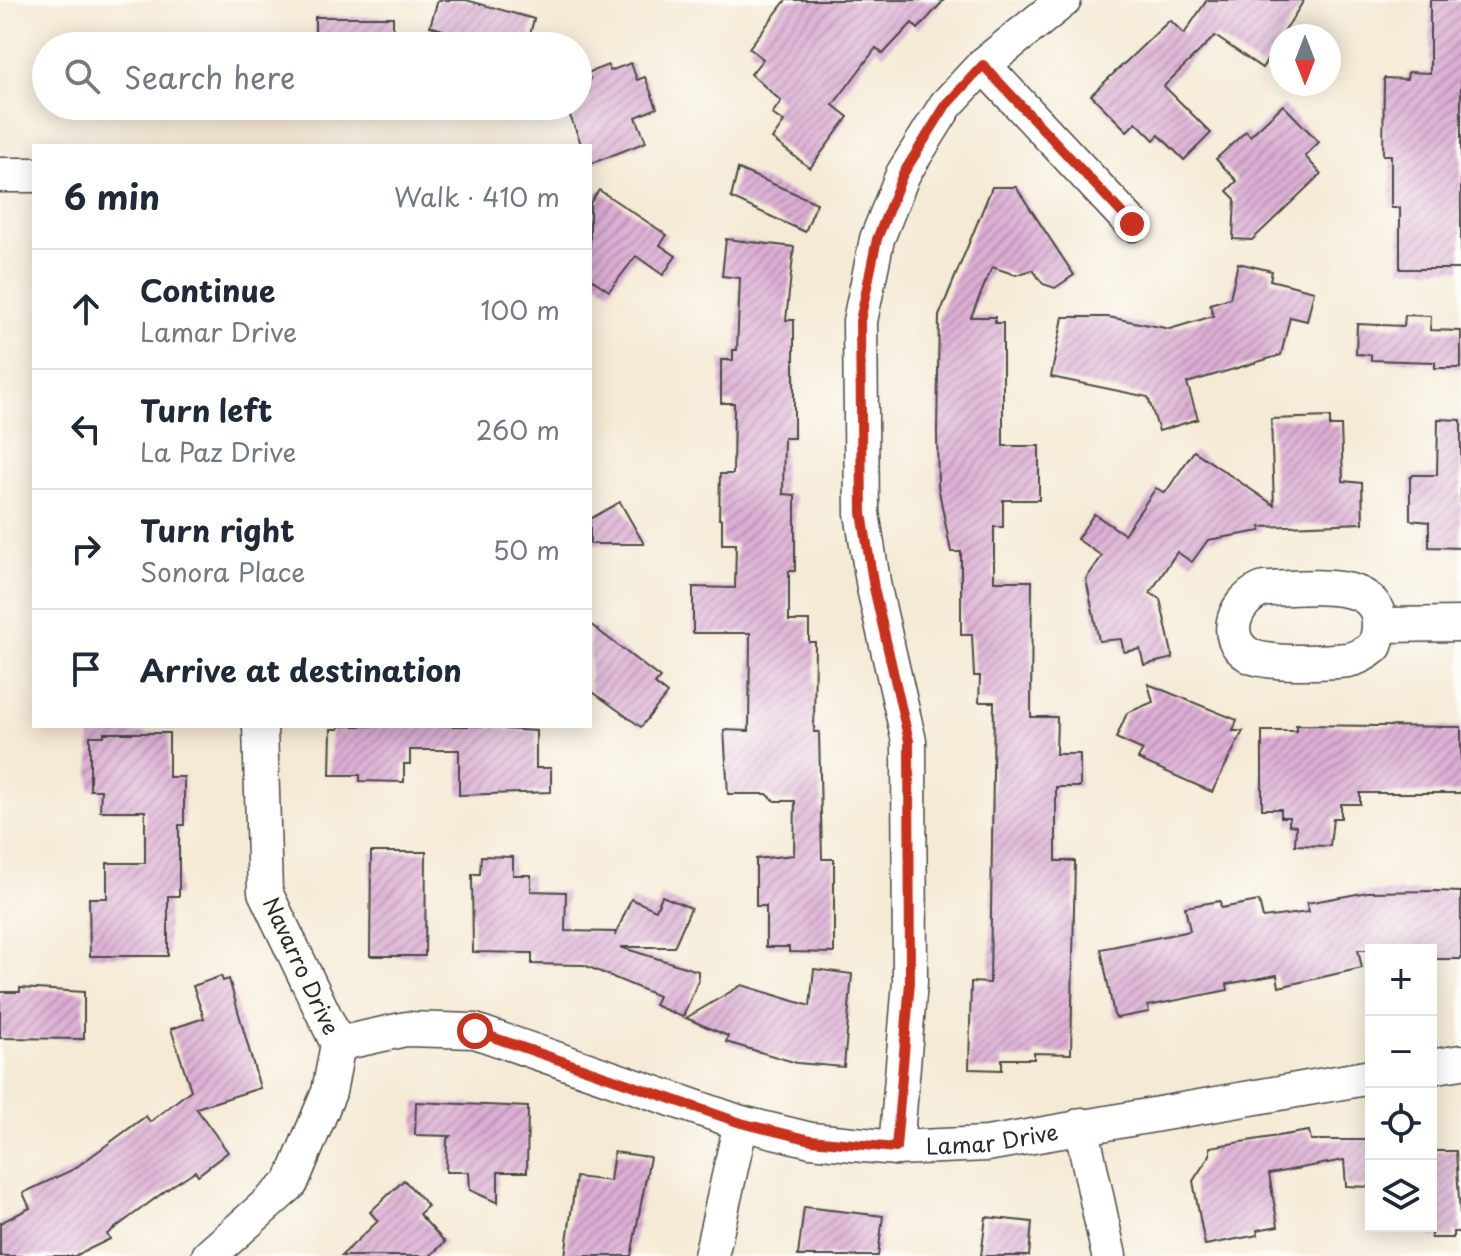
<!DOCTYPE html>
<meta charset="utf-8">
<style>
body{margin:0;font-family:"Playpen Sans",sans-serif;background:#f2f2f3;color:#1f2937}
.controls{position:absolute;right:24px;bottom:24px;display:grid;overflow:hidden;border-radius:0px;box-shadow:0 4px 20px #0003}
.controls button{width:72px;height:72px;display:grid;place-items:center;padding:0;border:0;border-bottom:2px solid #e0e1e3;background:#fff;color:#1f2937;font:40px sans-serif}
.compass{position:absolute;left:1269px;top:24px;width:72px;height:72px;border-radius:50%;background:#fff;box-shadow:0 4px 20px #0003;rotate:180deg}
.stop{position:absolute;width:24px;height:24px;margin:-18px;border:6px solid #c8321e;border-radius:50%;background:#fff}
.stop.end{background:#c8321e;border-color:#fff;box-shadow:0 2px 8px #0008}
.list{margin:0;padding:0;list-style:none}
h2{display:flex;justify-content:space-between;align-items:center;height:104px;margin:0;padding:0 32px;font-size:34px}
h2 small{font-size:26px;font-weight:400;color:#747a83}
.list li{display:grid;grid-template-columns:52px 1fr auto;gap:24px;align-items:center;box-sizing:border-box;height:120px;padding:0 32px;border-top:2px solid #e0e1e3}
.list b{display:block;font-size:30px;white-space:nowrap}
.list p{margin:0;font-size:26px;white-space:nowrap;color:#747a83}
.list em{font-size:26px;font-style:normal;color:#747a83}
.icon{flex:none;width:44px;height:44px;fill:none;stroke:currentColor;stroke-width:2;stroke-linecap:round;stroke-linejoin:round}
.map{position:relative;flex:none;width:1461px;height:1256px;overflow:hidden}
.search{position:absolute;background:#fff;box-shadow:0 4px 20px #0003;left:32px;top:32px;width:560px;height:88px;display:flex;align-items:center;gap:20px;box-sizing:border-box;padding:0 28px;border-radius:44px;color:#747a83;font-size:30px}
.panel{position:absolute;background:#fff;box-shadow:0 4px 20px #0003;left:32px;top:144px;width:560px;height:584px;border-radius:0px}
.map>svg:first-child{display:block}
.building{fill:url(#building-hatch)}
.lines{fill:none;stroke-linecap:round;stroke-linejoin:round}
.minor-casing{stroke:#494844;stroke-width:37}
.minor{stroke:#fff;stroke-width:34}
.route{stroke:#c8321e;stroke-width:10}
.labels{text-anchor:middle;stroke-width:8;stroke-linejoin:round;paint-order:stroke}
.street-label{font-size:22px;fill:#2b2b2b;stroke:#fdfcf7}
</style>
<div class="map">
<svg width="1461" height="1256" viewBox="0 0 1461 1256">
<defs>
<pattern id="building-hatch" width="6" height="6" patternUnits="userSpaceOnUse" patternTransform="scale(2)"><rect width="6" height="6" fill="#dcaed4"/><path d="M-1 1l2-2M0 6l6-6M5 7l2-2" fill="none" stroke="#b38eac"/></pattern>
</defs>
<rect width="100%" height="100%" fill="#fdfcf7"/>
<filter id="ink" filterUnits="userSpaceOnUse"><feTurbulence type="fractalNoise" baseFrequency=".0125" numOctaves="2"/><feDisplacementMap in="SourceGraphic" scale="16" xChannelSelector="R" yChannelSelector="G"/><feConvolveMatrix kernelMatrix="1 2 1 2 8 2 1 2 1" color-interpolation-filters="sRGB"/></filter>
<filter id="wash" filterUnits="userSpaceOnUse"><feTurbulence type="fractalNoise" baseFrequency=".006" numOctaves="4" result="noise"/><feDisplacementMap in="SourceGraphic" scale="32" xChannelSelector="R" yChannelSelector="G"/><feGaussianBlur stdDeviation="1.8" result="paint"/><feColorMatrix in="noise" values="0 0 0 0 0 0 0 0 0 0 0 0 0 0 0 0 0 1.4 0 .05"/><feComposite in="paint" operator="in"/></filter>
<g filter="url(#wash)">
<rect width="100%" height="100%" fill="#f5ead5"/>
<g id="blocks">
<g class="building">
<polygon points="438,0 466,0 534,19 527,46 452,46 455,34 430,26"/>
<polygon points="786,0 944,0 918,29 912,23 883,54 876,48 833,105 848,117 810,168 772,139 784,122 772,114 781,101 751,74 763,59 749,48"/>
<polygon points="1207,0 1304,0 1262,68 1215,36 1164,86 1211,133 1184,160 1159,135 1154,140 1136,122 1127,131 1091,95 1170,20 1184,34"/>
<polygon points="1430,0 1461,0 1461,269 1400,269 1400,208 1391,208 1391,155 1383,155 1384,78 1407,79 1408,72 1430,73"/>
<rect x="315" y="17" width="78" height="29"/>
<polygon points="631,63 637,80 645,77 657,108 636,117 646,142 590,164 590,146 582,146 567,108 578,106 578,84 590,79 587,73 608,65 610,71"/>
<polygon points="1283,105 1319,142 1305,156 1321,174 1252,240 1233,239 1235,199 1227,191 1237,181 1216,159 1246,131 1250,136"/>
<polygon points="738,169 817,203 805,232 731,198"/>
<polygon points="992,187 1016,187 1074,275 1055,288 1043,284 1033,270 1016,275 992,267 971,317 995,317 995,323 1003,323 1003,446 1039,446 1039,500 1003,500 1003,527 994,527 994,581 1032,581 1031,717 1057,717 1056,754 1080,754 1080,787 1056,787 1056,861 1075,861 1071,1054 1034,1053 1034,1059 1002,1059 1002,1070 969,1069 971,982 990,983 994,702 979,702 980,676 974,676 972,635 961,635 961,552 951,552 938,486 937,433 939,316"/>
<polygon points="599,190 667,235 660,245 676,256 663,275 636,256 609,291 590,278 590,203"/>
<polygon points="726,239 794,247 786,320 794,320 794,438 784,438 783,494 795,495 795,571 789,571 789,621 809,621 809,642 815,642 814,732 819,732 822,859 834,859 834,953 789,952 789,947 766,947 766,906 756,906 756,859 794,855 795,801 775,801 767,794 728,794 724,730 749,731 750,633 693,633 693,587 735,588 736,544 722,544 722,519 719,519 720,474 733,474 734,403 721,403 721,360 733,360 733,350 737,350 740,278 722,276"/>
<polygon points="1238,263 1272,271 1270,280 1314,291 1307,321 1290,317 1281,355 1187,383 1198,419 1159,431 1148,397 1051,377 1063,317 1108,317 1170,329 1213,316 1210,304 1230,298"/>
<polygon points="1405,315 1431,316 1430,330 1461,331 1461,368 1435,368 1435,362 1371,360 1371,355 1356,354 1357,324 1404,326"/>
<polygon points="1330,417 1330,426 1341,426 1343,481 1362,483 1363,523 1260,527 1261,531 1208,540 1192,562 1177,552 1150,593 1160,599 1173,658 1144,665 1140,649 1124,652 1121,639 1099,641 1086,579 1102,556 1077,539 1094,514 1124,534 1156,488 1165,493 1194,451 1274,505 1271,419"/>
<polygon points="1438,419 1461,420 1461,548 1429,547 1429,522 1410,520 1410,478 1413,475 1437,475"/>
<polygon points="620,502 644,544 590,544 590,519"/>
<polygon points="590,624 660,678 655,684 667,694 641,727 590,690"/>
<polygon points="1148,684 1237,720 1233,731 1243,731 1212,792 1138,759 1143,750 1116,738 1127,713 1153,702"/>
<polygon points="1296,725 1461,727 1461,793 1360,793 1360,804 1341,804 1341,818 1333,818 1330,846 1295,845 1296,826 1289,825 1289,817 1281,817 1281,809 1262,809 1262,731 1296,731"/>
<polygon points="339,726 505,726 505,729 536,731 536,768 551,768 551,792 459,795 459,750 410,750 410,764 404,764 404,782 360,781 360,775 330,775 331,729 339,729"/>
<polygon points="104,733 169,733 169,777 184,777 184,825 179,825 179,896 168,896 168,956 90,956 89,898 107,898 107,863 145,863 145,811 100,811 101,790 90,790 90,736 104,736"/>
<polygon points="371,852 426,852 425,956 370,956"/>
<polygon points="481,856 513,857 513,875 531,875 531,891 566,892 565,931 616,932 615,936 631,899 656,910 662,896 691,908 674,947 620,947 698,971 698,981 683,1017 654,1005 658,996 584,965 532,964 532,953 473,952 472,874 480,874"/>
<polygon points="1436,891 1461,892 1461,959 1431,959 1431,950 1358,950 1362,968 1279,987 1277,975 1227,984 1228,990 1148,1006 1149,1012 1117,1018 1114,1015 1101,949 1190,931 1185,907 1220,901 1221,908 1259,901 1263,918 1309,912 1307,903 1368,892"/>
<polygon points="814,969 852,974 844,1067 797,1063 726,1042 728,1036 686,1018 742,985 810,1006"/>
<polygon points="221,976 223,981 229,979 260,1088 196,1108 228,1152 198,1175 195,1171 172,1186 107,1234 110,1239 75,1256 0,1256 0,1223 30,1208 23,1193 74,1169 146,1116 150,1122 191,1090 171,1029 204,1018 193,986"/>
<polygon points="20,988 84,992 84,1039 0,1038 0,992 20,992"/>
<polygon points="416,1102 528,1107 527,1172 498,1172 498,1203 470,1190 469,1172 446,1172 447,1139 450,1136 415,1135"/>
<polygon points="1309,1131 1311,1140 1371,1140 1371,1187 1346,1186 1344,1160 1269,1174 1278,1226 1257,1230 1258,1235 1205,1245 1193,1181 1210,1155 1210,1147"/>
<polygon points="1431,1151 1456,1151 1461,1232 1453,1232 1453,1238 1431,1238"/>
<polygon points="614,1152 650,1157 631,1256 565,1256 576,1177 610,1181"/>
<polygon points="404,1180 428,1206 419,1214 445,1242 430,1256 341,1256 378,1221 370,1212"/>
<polygon points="804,1207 883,1216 878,1256 798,1256"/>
<polygon points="986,1217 1032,1222 1029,1256 981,1256"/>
</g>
</g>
</g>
<g filter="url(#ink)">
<use href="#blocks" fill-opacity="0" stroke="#494844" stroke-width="2"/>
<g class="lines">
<defs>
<g id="minor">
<polyline points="983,65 1132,224"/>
<polyline points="0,175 34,175"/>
<path d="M1264,589C1309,589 1399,572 1375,646C1367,653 1359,658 1348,660C1328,662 1266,665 1249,655C1219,637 1236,598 1264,589Z"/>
<polyline points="1382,625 1461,624"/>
<path id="s1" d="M338,1044L406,1029L475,1031L741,1123L811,1140L896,1148L987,1144L1371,1077"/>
<polyline points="1431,1067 1461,1062"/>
<polyline points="1081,1125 1109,1256"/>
<polyline points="896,1148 910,982 909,741 874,588 862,513 860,321 877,239 903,174 946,105 983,65 1064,0"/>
<polyline points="209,1256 291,1183 329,1092 338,1044 265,892 260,726"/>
<polyline points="711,1256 741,1123"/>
</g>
</defs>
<use href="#minor" class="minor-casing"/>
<use href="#minor" class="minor"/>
</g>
</g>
<g class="lines" filter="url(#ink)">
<polyline class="route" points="475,1031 741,1123 811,1140 896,1148 910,982 909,741 874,588 862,513 860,321 877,239 903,174 946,105 983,65 1132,224"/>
</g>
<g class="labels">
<g class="street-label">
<text transform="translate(301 966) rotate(65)" y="8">Navarro Drive</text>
<text dy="8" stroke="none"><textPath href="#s1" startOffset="674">Lamar Drive</textPath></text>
</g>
</g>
</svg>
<div class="controls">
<button>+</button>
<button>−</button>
<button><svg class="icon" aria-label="locate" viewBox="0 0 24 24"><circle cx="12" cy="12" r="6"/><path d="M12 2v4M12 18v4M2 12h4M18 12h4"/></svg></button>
<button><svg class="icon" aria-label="layers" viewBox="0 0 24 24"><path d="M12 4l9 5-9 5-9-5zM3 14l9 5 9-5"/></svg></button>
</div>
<svg class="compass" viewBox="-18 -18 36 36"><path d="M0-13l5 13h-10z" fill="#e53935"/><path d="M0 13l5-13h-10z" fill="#747a83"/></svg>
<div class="stop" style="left:475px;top:1031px"></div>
<div class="stop end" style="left:1132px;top:224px"></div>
<div class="search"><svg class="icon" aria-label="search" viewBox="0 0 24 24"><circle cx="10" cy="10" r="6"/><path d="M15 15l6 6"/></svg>Search here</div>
<section class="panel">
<h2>6 min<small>Walk · 410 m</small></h2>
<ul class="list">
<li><svg class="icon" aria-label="ahead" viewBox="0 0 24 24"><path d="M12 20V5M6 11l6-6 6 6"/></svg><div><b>Continue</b><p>Lamar Drive</p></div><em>100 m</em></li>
<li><svg class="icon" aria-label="left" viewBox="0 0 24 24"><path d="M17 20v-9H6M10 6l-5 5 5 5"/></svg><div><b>Turn left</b><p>La Paz Drive</p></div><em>260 m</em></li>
<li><svg class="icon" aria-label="right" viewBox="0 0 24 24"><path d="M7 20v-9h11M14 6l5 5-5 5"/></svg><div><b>Turn right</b><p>Sonora Place</p></div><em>50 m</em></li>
<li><svg class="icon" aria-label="arrive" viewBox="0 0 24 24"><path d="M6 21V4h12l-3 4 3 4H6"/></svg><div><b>Arrive at destination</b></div></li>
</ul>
</section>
</div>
